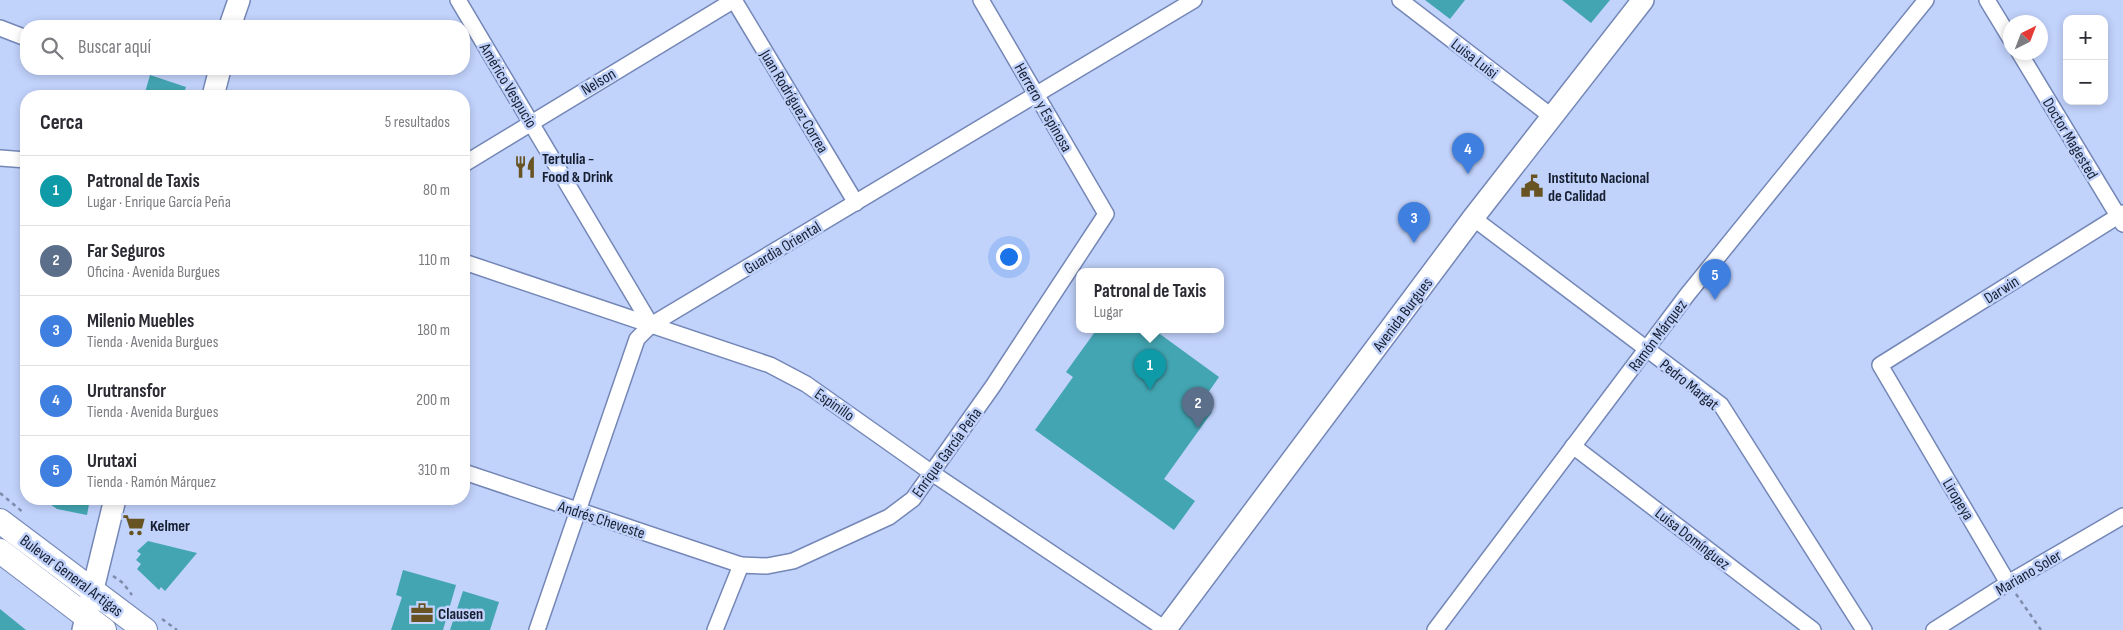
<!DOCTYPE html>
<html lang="es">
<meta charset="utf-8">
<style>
body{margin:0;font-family:"Sofia Sans Condensed",sans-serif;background:#f2f2f3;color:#2b2b33}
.controls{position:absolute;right:15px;top:15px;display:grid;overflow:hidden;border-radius:10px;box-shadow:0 2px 8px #0003}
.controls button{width:45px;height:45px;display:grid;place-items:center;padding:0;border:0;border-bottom:1px solid #e1e1e2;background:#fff;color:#2b2b33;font:25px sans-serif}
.compass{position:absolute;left:2003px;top:15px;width:45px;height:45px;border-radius:50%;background:#fff;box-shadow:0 2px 8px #0003;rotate:42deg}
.you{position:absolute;left:1008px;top:256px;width:18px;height:18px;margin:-12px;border:4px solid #fff;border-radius:50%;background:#1a73e8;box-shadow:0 0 0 8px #1a73e833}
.badge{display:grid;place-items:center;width:32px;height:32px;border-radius:50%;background:#685423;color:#fff;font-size:16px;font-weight:700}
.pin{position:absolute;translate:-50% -41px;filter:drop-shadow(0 1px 2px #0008)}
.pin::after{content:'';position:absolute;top:26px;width:18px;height:15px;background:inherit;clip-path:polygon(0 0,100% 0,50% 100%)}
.popup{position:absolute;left:1076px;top:268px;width:148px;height:65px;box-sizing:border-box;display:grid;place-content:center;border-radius:10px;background:#fff;filter:drop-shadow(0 1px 4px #0005);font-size:16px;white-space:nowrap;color:#7c7c81}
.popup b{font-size:19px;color:#2b2b33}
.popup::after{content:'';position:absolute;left:50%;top:100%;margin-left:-10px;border:10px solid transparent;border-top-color:#fff}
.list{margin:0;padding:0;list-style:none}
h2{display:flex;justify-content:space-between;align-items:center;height:65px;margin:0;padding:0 20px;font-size:21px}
h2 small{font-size:16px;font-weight:400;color:#7c7c81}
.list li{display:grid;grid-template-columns:32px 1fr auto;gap:15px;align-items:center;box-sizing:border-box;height:70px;padding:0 20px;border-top:1px solid #e1e1e2}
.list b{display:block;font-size:19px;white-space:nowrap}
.list p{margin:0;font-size:16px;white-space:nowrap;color:#7c7c81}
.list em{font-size:16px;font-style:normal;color:#7c7c81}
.icon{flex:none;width:28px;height:28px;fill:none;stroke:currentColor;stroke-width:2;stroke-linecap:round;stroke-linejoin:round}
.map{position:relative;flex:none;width:2123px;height:630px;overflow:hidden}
.search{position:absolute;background:#fff;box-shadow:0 2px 8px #0003;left:20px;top:20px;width:450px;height:55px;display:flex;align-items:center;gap:12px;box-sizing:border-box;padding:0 18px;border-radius:20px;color:#7c7c81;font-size:19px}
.panel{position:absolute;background:#fff;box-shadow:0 2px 8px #0003;left:20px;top:90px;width:450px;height:415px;border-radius:20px}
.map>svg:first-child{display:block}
.building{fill:#43a5b2}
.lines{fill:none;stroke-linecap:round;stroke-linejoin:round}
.street-casing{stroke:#7487b6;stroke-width:18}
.secondary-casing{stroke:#7487b6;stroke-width:24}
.primary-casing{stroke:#7487b6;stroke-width:26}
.path{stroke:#7e8cac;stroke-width:2.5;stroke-dasharray:4 4;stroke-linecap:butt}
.street{stroke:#fff;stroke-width:15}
.secondary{stroke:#fff;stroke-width:21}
.primary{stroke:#fff;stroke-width:24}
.labels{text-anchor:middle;stroke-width:5;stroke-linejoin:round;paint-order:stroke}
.street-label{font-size:16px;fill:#161e30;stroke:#c1d2fb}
.poi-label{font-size:16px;font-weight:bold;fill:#161e30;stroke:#c1d2fb;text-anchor:start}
</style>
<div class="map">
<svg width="2123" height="630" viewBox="0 0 2123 630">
<rect width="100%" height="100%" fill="#c1d2fb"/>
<g class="building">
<polygon points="1425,0 1465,0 1450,19"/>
<polygon points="1562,0 1610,0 1591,23"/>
<polygon points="150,75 186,87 183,96 144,96"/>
<polygon points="1097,329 1153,329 1219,377 1201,403 1212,412 1164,479 1195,501 1174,530 1035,430 1073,377 1066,372"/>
<polygon points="43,499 90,499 87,515 57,509"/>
<polygon points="148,541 197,553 165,591 161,587 159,590 137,569 141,564 136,560 141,554 137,551"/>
<polygon points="403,570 456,585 443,630 391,630 402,597 396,595"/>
<polygon points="463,591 499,602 490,630 450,630"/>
<polygon points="0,609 26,630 0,630"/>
</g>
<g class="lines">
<defs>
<g id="street">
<polyline points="458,0 651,325"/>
<polyline points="734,0 856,203"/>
<polyline points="1400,0 1551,116"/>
<polyline points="1987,0 2010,38"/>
<polyline points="0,28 26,38"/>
<polyline points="2019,52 2123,224"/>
<polyline points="0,158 26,160"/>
<polyline points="464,164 734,0"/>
<polyline points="1473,218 1721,405 1864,630"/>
<polyline points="464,262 770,365 806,384 932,473 1165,629"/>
<polyline points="1573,446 1813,630"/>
<polyline points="464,472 741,565"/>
<polyline points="2008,583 1880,365 2123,213"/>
<polyline points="537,630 637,339 651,325 1194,0"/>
<polyline points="715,630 741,565 767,566 793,561 889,517 913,499 993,386 1106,214 981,0"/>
<polyline points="1435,630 1687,295 1926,0"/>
<polyline points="1934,630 2008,583 2123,516"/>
</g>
<g id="secondary">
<polyline points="230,26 239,0"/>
<polyline points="213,96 220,69"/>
<polyline points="83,630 115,499"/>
<polyline points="1165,630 1473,218 1643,0"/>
</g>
<g id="primary">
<polyline points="0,521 145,630"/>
<polyline points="0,551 104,630"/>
</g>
</defs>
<use href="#street" class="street-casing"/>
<use href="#secondary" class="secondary-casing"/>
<use href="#primary" class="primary-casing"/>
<g class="path">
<polyline points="0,493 24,513"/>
<polyline points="113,576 123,583 132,595"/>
<polyline points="2016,594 2041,630"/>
<polyline points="162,619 177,630"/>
</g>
<use href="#street" class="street"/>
<use href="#secondary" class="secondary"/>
<use href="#primary" class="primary"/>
</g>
<defs>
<symbol id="restaurant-bare" viewBox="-9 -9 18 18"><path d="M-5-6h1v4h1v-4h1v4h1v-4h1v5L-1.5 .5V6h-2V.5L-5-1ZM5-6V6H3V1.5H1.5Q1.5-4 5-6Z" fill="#685423" stroke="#c1d2fb" stroke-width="2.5" paint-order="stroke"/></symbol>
<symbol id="civic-bare" viewBox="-9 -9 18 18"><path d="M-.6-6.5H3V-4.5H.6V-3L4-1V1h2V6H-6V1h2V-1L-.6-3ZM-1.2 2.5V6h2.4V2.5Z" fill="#685423" stroke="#c1d2fb" stroke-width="2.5" paint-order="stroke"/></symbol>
<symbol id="supermarket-bare" viewBox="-9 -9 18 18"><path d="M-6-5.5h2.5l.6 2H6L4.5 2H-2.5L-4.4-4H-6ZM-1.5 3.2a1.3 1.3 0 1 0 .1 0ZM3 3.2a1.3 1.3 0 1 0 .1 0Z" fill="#685423" stroke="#c1d2fb" stroke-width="2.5" paint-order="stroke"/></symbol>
<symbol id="office-bare" viewBox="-9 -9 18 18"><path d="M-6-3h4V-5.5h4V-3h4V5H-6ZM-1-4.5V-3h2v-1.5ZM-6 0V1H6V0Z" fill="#685423" stroke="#c1d2fb" stroke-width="2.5" paint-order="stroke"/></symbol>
</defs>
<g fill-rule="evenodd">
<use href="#restaurant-bare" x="509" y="151" width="32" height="32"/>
<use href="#civic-bare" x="1516" y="170" width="32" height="32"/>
<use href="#supermarket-bare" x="118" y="509" width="32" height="32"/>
<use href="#office-bare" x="406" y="597" width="32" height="32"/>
</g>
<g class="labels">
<g class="street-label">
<text transform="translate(1475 58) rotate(38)" y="6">Luisa Luisi</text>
<text transform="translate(598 81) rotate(-31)" y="6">Nelson</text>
<text transform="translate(509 85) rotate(59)" y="6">Américo Vespucio</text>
<text transform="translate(795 101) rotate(59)" y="6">Juan Rodríguez Correa</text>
<text transform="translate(1044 107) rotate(60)" y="6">Herrero y Espinosa</text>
<text transform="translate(2071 138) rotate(59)" y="6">Doctor Magested</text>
<text transform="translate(782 247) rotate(-31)" y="6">Guardia Oriental</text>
<text transform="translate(2001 289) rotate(-32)" y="6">Darwin</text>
<text transform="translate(1402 314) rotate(-53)" y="6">Avenida Burgues</text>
<text transform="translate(1657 335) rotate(-53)" y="6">Ramón Márquez</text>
<text transform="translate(1690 384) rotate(39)" y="6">Pedro Margat</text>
<text transform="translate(835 404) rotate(35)" y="6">Espinillo</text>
<text transform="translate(946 452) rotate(-54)" y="6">Enrique García Peña</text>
<text transform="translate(1959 499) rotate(59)" y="6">Liropeya</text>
<text transform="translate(602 519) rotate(18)" y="6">Andrés Cheveste</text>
<text transform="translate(1693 538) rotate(38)" y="6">Luisa Domínguez</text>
<text transform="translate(2028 572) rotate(-31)" y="6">Mariano Soler</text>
<text transform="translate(72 575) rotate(37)" y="6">Bulevar General Artigas</text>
</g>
<g class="poi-label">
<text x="542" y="164">Tertulia -<tspan x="542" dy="18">Food &amp; Drink</tspan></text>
<text x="1548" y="183">Instituto Nacional<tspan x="1548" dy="18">de Calidad</tspan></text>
<text x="150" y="531">Kelmer</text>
<text x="438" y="619">Clausen</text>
</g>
</g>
</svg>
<div class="controls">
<button>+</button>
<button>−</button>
</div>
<svg class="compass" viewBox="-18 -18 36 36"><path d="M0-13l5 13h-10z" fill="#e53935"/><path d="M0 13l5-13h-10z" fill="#7c7c81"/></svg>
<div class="you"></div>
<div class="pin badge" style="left:1150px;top:390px;background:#0f9aa8">1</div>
<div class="popup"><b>Patronal de Taxis</b>Lugar</div>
<div class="pin badge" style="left:1198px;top:428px;background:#5c6f8a">2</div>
<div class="pin badge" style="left:1414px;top:243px;background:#3f7fe0">3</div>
<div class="pin badge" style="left:1468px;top:174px;background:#3f7fe0">4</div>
<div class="pin badge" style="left:1715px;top:300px;background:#3f7fe0">5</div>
<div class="search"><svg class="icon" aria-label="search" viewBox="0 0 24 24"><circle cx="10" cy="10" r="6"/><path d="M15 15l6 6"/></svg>Buscar aquí</div>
<section class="panel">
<h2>Cerca<small>5 resultados</small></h2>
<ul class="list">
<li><span class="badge" style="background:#0f9aa8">1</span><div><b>Patronal de Taxis</b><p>Lugar · Enrique García Peña</p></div><em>80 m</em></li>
<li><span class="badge" style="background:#5c6f8a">2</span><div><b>Far Seguros</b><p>Oficina · Avenida Burgues</p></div><em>110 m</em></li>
<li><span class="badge" style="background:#3f7fe0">3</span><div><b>Milenio Muebles</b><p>Tienda · Avenida Burgues</p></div><em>180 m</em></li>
<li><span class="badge" style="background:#3f7fe0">4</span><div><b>Urutransfor</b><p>Tienda · Avenida Burgues</p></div><em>200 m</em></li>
<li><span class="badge" style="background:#3f7fe0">5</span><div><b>Urutaxi</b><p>Tienda · Ramón Márquez</p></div><em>310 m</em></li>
</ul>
</section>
</div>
